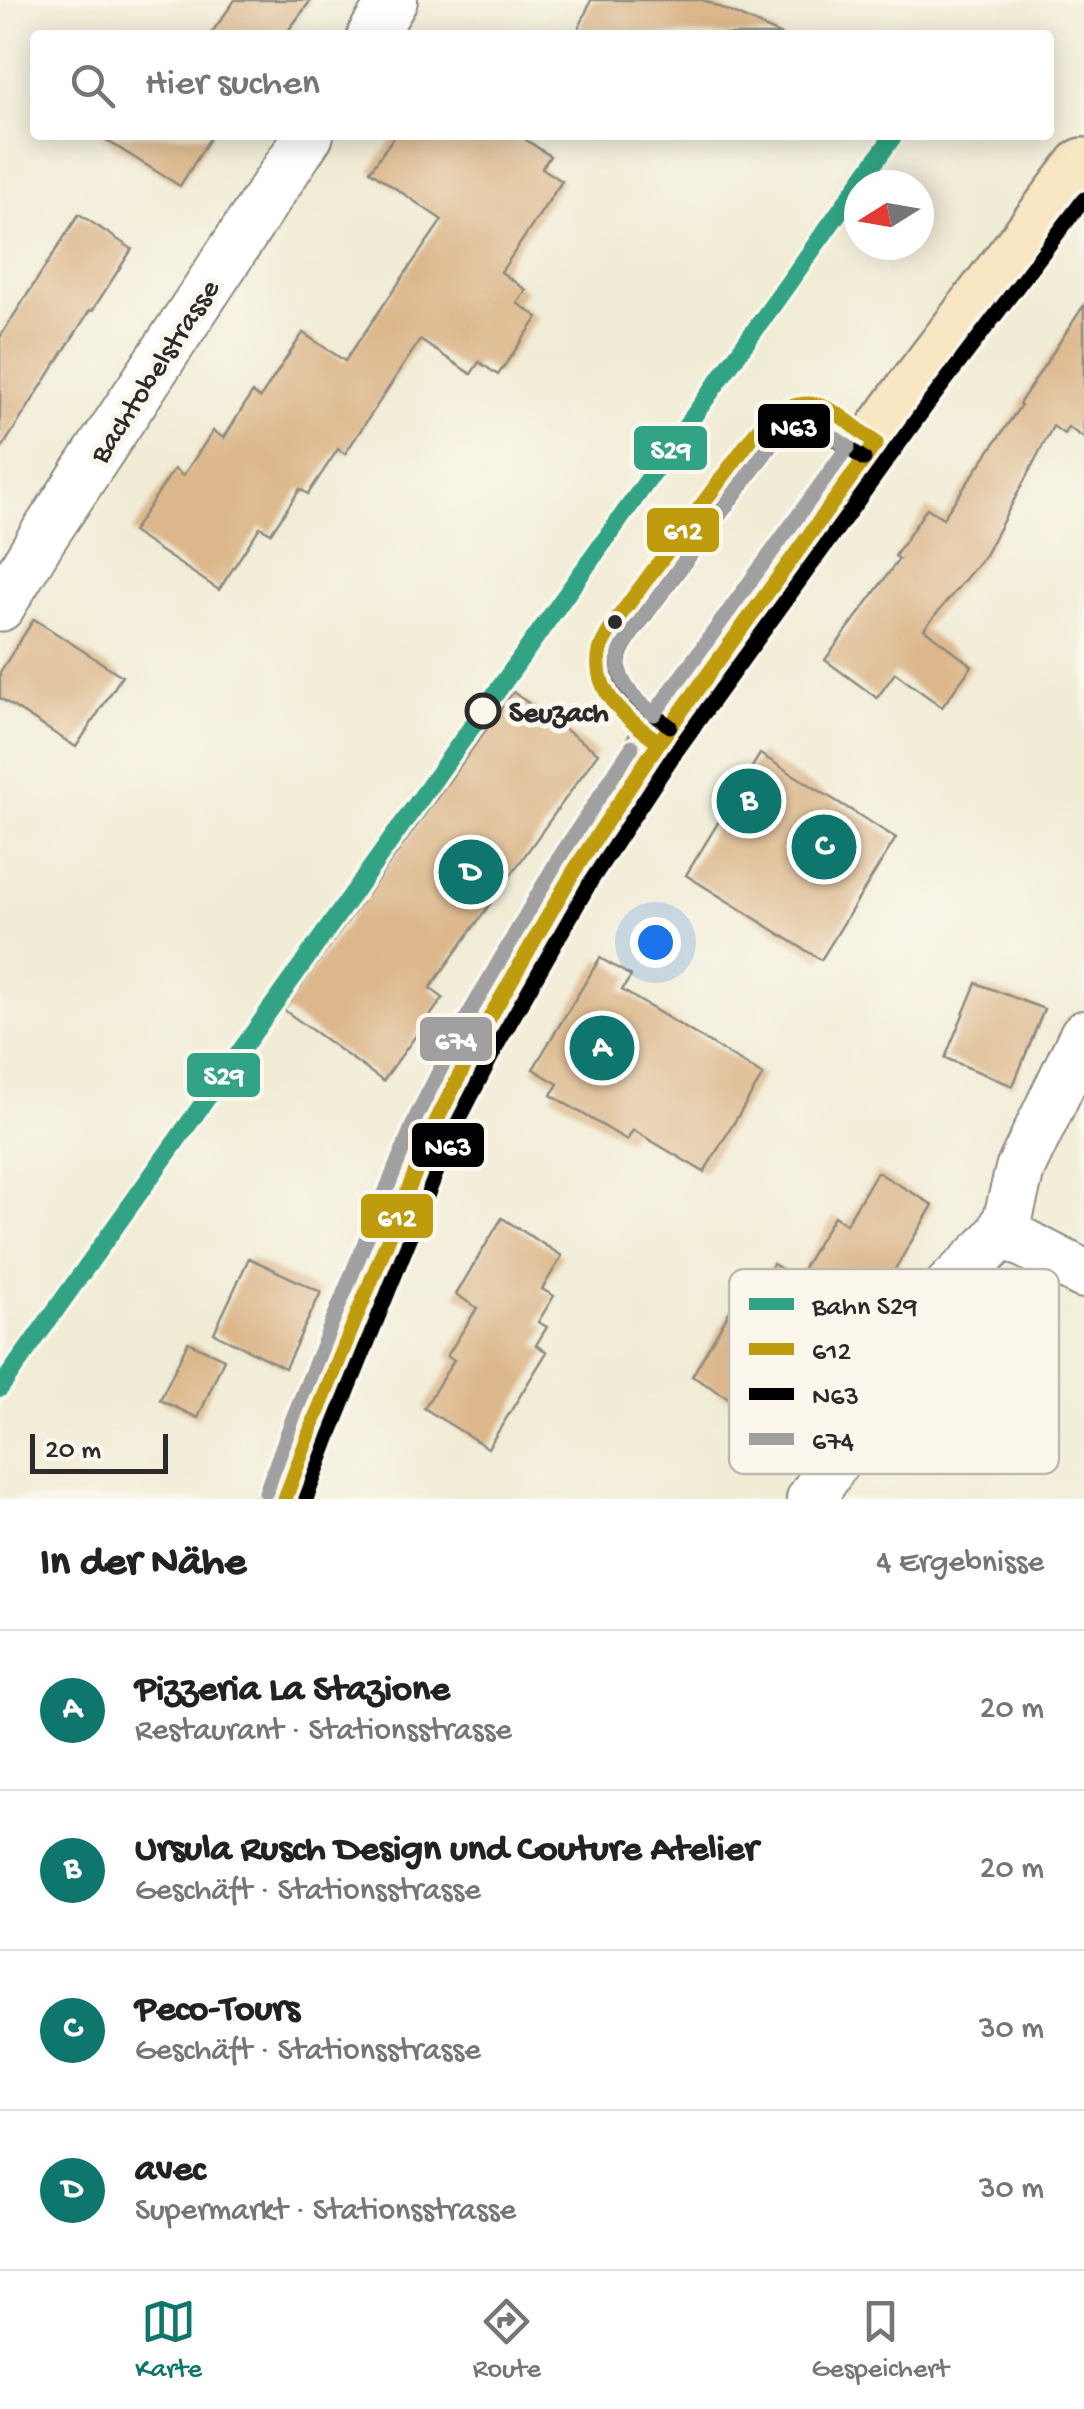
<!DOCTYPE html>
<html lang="de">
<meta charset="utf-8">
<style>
body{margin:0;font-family:"Gochi Hand",sans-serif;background:#f6f6f6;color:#222}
.compass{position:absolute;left:844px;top:170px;width:90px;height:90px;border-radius:50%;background:#fff;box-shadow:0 5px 25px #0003;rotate:259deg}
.scale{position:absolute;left:30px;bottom:25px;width:138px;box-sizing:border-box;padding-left:10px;border:5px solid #2b2b2b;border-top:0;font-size:28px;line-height:35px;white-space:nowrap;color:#2b2b2b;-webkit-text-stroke:8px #fbf7ec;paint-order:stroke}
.you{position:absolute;left:655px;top:942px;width:35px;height:35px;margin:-25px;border:8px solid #fff;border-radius:50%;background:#1a73e8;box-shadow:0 0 0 15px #1a73e833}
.badge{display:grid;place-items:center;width:65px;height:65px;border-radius:50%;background:#0f766e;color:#fff;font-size:32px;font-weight:700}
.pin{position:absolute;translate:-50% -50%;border:5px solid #fff;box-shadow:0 2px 10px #0006}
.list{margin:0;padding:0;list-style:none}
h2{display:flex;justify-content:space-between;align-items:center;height:130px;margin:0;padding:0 40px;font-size:42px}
h2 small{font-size:32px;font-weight:400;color:#767676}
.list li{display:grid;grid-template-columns:65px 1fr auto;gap:30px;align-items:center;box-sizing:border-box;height:160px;padding:0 40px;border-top:2px solid #e0e0e0}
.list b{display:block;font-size:38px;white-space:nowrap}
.list p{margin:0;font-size:32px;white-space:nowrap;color:#767676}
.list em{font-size:32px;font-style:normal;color:#767676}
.icon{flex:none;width:55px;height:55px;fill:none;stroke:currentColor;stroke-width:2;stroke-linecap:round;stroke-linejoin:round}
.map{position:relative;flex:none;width:1084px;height:1499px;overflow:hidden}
.search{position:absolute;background:#fff;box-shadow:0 5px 25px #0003;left:30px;right:30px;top:30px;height:110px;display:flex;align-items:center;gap:25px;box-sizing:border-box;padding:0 35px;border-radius:10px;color:#767676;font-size:38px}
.sheet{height:770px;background:#fff}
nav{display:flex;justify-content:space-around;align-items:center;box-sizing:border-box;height:140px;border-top:2px solid #e0e0e0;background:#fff;font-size:28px;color:#767676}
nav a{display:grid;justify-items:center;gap:5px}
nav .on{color:#0f766e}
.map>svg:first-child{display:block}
.building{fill:#dcb78b}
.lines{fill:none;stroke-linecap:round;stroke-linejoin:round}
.minor-casing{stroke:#8e8c80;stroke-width:52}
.secondary-casing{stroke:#8e8c80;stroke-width:60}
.minor{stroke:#fff;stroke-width:48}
.secondary{stroke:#f9e7c3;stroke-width:55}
.bus-1-casing{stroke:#fbf7ec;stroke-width:22}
.bus-2-casing{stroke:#fbf7ec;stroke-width:22}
.bus-3-casing{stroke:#fbf7ec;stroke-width:22}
.bus-1{stroke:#bf9c0d;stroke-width:15}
.bus-2{stroke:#000;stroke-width:15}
.bus-3{stroke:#a0a0a0;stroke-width:15}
.rail-1-casing{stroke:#fbf7ec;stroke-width:25}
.rail-1{stroke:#32a384;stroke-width:18}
.bus-dot{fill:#2b2b2b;stroke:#fbf7ec;stroke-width:4}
.stop-dot{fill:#fbf7ec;stroke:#2b2b2b;stroke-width:5}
.labels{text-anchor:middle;stroke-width:10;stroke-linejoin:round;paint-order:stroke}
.street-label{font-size:30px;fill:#2b2b2b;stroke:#fbf7ec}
.stop-label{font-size:30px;font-weight:bold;fill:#2b2b2b;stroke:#fbf7ec;text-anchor:start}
.key{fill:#fbf7ec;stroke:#bdbab2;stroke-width:2.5}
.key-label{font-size:28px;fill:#2b2b2b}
.line-badge{stroke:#fbf7ec;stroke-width:4}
.badge-label{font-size:28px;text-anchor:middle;font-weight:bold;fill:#fff}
</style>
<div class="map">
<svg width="1084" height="1499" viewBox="0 0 1084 1499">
<rect width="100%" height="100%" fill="#fbf7ec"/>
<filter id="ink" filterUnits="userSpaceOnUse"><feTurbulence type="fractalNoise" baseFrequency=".01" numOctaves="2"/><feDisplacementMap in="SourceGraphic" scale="20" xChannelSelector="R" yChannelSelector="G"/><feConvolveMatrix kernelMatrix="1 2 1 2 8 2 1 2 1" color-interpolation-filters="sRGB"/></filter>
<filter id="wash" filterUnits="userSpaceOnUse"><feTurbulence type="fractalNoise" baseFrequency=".0048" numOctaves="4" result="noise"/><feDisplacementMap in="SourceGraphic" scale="40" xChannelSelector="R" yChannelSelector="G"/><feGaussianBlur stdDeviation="2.25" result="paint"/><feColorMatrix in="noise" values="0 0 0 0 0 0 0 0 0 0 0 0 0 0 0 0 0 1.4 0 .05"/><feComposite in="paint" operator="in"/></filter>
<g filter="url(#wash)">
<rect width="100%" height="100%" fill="#f1ecd6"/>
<g id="blocks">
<g class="building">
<polygon points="235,0 311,0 285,35 210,35"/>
<polygon points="591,0 703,0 782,35 576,35"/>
<polygon points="98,135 212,135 180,186"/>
<polygon points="395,135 519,135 550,156 542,168 562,181 501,272 526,290 517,303 538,317 498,375 479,362 471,374 420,340 345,454 338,449 308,494 300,489 271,533 260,527 219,590 132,532 174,469 183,476 213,431 224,438 252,393 260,398 303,333 345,361 442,220 370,171"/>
<polygon points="79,214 132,249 92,311 90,310 0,451 0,337"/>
<polygon points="1084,305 1084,438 1068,427 1064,434 1053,426 985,555 924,629 972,666 942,707 895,673 877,698 825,660 899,559 895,556 927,508 943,518 1021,405 1019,404"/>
<polygon points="34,619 122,676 76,747 0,698 0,672"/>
<polygon points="513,692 598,753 430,988 443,998 383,1081 284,1010"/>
<polygon points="760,754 896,838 821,960 686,875"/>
<polygon points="600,958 631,976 622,990 763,1075 704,1172 633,1130 627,1140 551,1095 558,1084 533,1069"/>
<polygon points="976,983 1044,1009 1013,1086 945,1058"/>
<polygon points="877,1172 933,1205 875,1303 864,1297 850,1321 831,1310 778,1398 767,1391 754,1413 692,1376 731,1309 743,1316 773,1264 797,1278 834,1216 846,1224"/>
<polygon points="502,1218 562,1256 542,1289 554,1296 538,1322 547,1327 536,1345 547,1352 488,1448 424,1408 454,1360 447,1356 477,1308 456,1294"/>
<polygon points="249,1258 321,1292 285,1368 214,1333"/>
<polygon points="188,1342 224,1359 198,1418 160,1400"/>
</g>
</g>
</g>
<g filter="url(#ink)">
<use href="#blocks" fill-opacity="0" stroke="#8e8c80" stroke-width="2.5"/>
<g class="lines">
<defs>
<g id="minor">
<polyline points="372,35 393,0"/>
<polyline points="0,607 42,538 309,135"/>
<polyline points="1002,1232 1084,1274"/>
<polyline points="811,1499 948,1287 989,1247 1002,1232 1009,1214 1020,1169 1084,1035"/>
</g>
<polyline id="secondary" points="285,1499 312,1426 435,1124 481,1033 574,871 659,742 909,396 1084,166"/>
</defs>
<use href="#minor" class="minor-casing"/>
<use href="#secondary" class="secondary-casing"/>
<use href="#minor" class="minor"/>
<use href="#secondary" class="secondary"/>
<defs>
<g id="bus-1">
<path d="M659,742C629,721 591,693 600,651C602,641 610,631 615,622L764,421C815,385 834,412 876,443"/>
<polyline points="285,1499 312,1426 435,1124 481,1033 574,871 659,742 876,443"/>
</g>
<g id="bus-2">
<path d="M670,726C649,711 611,687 620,655C622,647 628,640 632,633L778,435L800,423L815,425L864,459"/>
<polyline points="306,1499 331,1433 453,1132 499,1042 591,881 675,753 925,408 1084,199"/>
</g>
<g id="bus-3">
<path d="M800,423L815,425L848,447L654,714C637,701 613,680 620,654C622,647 628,640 632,633L778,435Z"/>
<polyline points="266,1492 293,1418 417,1115 464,1023 557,861 632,747"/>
</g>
</defs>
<use href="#bus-1" class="bus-1-casing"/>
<use href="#bus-2" class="bus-2-casing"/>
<use href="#bus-3" class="bus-3-casing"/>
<use href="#bus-1" class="bus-1"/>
<use href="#bus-2" class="bus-2"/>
<use href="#bus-3" class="bus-3"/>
<defs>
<polyline id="rail-1" points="0,1388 894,135"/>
</defs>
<use href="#rail-1" class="rail-1-casing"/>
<use href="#rail-1" class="rail-1"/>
</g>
</g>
<circle class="bus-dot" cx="615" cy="622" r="9"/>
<circle class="stop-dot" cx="483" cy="711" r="16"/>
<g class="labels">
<g class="street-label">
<text transform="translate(153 370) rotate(-57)" y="10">Bachtobelstrasse</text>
</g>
<g class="stop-label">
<text x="509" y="721">Seuzach</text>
</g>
</g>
<rect x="729" y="1269" width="330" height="205" rx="15" class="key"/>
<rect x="749" y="1298" width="45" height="12" fill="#32a384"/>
<rect x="749" y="1343" width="45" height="12" fill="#bf9c0d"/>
<rect x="749" y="1388" width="45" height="12" fill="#000"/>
<rect x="749" y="1433" width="45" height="12" fill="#a0a0a0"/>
<g class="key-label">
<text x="812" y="1314">Bahn S29</text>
<text x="812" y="1359">612</text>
<text x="812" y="1404">N63</text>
<text x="812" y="1449">674</text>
</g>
<g class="line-badge">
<rect x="756" y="402" width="76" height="48" rx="10" fill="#000"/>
<rect x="632" y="424" width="77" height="48" rx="10" fill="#32a384"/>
<rect x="645" y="506" width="76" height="48" rx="10" fill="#bf9c0d"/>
<rect x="418" y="1015" width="76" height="48" rx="10" fill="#a0a0a0"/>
<rect x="185" y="1051" width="77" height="48" rx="10" fill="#32a384"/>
<rect x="410" y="1121" width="76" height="48" rx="10" fill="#000"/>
<rect x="359" y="1192" width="76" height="48" rx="10" fill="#bf9c0d"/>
</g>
<g class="badge-label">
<text x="794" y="436">N63</text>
<text x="671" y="458">S29</text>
<text x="683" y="539">612</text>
<text x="456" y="1049">674</text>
<text x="224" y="1084">S29</text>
<text x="448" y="1155">N63</text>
<text x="397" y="1226">612</text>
</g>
</svg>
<svg class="compass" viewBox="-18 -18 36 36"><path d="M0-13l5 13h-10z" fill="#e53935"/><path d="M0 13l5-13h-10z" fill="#767676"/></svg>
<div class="scale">20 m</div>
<div class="you"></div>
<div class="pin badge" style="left:602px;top:1048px">A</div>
<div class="pin badge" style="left:749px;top:801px">B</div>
<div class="pin badge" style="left:824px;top:847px">C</div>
<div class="pin badge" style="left:471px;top:872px">D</div>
<div class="search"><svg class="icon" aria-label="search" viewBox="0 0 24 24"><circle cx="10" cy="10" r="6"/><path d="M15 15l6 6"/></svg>Hier suchen</div>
</div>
<section class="sheet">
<h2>In der Nähe<small>4 Ergebnisse</small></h2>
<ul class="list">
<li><span class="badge">A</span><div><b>Pizzeria La Stazione</b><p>Restaurant · Stationsstrasse</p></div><em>20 m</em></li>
<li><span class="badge">B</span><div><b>Ursula Rusch Design und Couture Atelier</b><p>Geschäft · Stationsstrasse</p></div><em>20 m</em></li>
<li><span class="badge">C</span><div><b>Peco-Tours</b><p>Geschäft · Stationsstrasse</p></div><em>30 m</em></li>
<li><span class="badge">D</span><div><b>avec</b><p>Supermarkt · Stationsstrasse</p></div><em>30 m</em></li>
</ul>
</section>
<nav>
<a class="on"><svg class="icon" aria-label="map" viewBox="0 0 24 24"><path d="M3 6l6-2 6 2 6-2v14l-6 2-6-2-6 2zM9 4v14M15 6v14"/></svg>Karte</a>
<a><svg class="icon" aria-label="directions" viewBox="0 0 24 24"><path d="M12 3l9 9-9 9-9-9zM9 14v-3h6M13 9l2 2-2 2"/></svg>Route</a>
<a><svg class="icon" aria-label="saved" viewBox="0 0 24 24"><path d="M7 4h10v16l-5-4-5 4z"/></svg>Gespeichert</a>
</nav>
